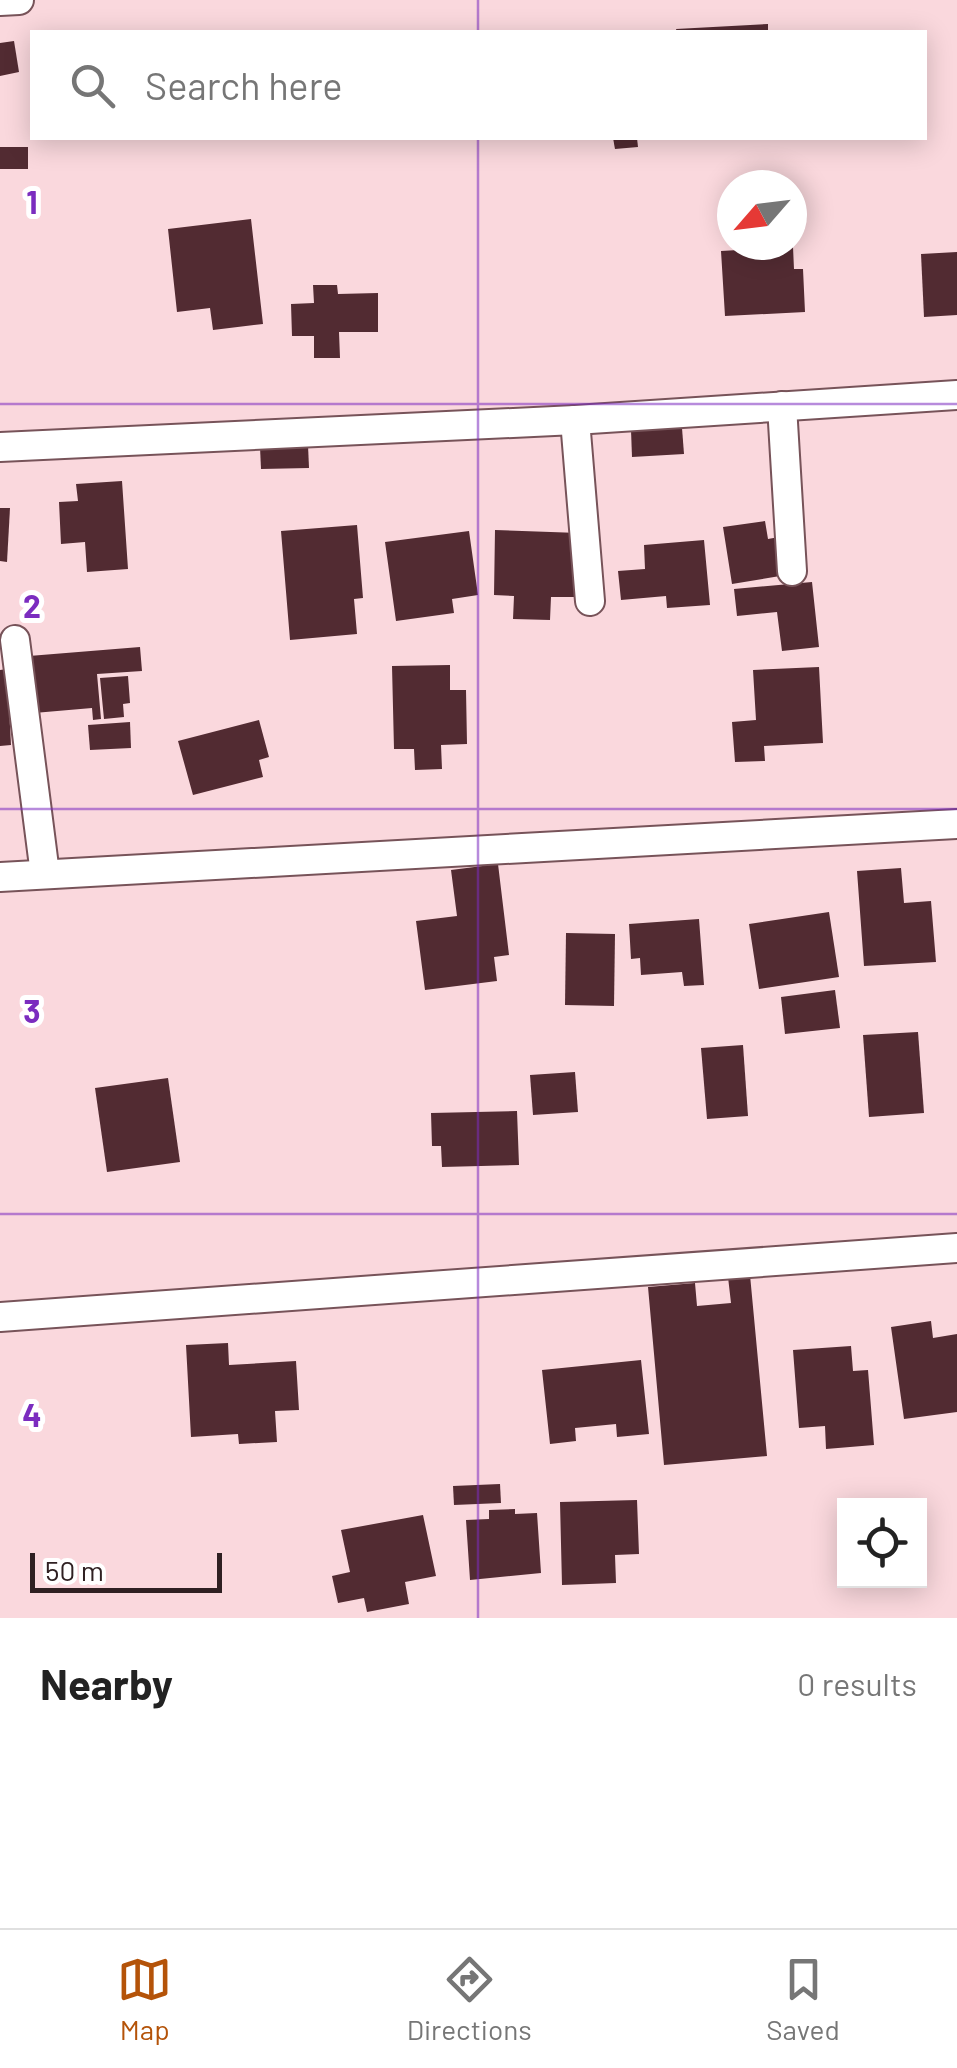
<!DOCTYPE html>
<style>
body{margin:0;font-family:Barlow,sans-serif;background:#f2f2f2;color:#222}
.controls{position:absolute;right:30px;bottom:30px;display:grid;overflow:hidden;border-radius:0px;box-shadow:0 5px 25px #0003}
.controls button{width:90px;height:90px;display:grid;place-items:center;padding:0;border:0;border-bottom:2px solid #e0e0e0;background:#fff;color:#222;font:50px sans-serif}
.compass{position:absolute;left:717px;top:170px;width:90px;height:90px;border-radius:50%;background:#fff;box-shadow:0 5px 25px #0003;rotate:242deg}
.scale{position:absolute;left:30px;bottom:25px;width:192px;box-sizing:border-box;padding-left:10px;border:5px solid #2f2022;border-top:0;font-size:28px;line-height:35px;white-space:nowrap;color:#2f2022;-webkit-text-stroke:8px #fff;paint-order:stroke}
.list{margin:0;padding:0;list-style:none}
h2{display:flex;justify-content:space-between;align-items:center;height:130px;margin:0;padding:0 40px;font-size:42px}
h2 small{font-size:32px;font-weight:400;color:#767676}
.icon{flex:none;width:55px;height:55px;fill:none;stroke:currentColor;stroke-width:2;stroke-linecap:round;stroke-linejoin:round}
.map{position:relative;flex:none;width:957px;height:1618px;overflow:hidden}
.search{position:absolute;background:#fff;box-shadow:0 5px 25px #0003;left:30px;right:30px;top:30px;height:110px;display:flex;align-items:center;gap:25px;box-sizing:border-box;padding:0 35px;border-radius:0px;color:#767676;font-size:38px}
.sheet{height:310px;background:#fff}
nav{display:flex;justify-content:space-around;align-items:center;box-sizing:border-box;height:140px;border-top:2px solid #e0e0e0;background:#fff;font-size:28px;color:#767676}
nav a{display:grid;justify-items:center;gap:5px}
nav .on{color:#b45309}
.map>svg:first-child{display:block}
.building{fill:#522b32}
.lines{fill:none;stroke-linecap:round;stroke-linejoin:round}
.minor-casing{stroke:#775359;stroke-width:32}
.minor{stroke:#fff;stroke-width:28}
.grid{fill:none;stroke:#7b2cbf;stroke-width:2.5;stroke-opacity:0.55}
.grid-label{font-size:32px;text-anchor:middle;font-weight:bold;fill:#7b2cbf;stroke:#fff;stroke-width:10;stroke-linejoin:round;paint-order:stroke}
</style>
<div class="map">
<svg width="957" height="1618" viewBox="0 0 957 1618">
<rect width="100%" height="100%" fill="#fad8dd"/>
<g class="building">
<polygon points="768,24 768,32 677,32 676,29"/>
<polygon points="14,41 19,72 0,76 0,43"/>
<polygon points="613,138 637,138 638,147 615,149"/>
<rect x="0" y="147" width="28" height="22"/>
<polygon points="251,219 263,324 213,330 210,308 177,312 168,229"/>
<polygon points="793,247 794,269 803,269 805,312 725,316 721,251"/>
<polygon points="957,252 957,315 924,317 921,254"/>
<polygon points="313,285 337,285 338,294 378,293 378,332 339,332 340,358 314,358 314,336 292,336 291,304 314,303"/>
<polygon points="682,428 684,454 632,457 631,430"/>
<polygon points="308,445 309,468 261,469 260,447"/>
<polygon points="122,481 128,569 87,572 85,542 61,544 59,502 78,501 76,484"/>
<polygon points="0,508 10,508 7,562 0,561"/>
<polygon points="765,521 768,539 779,537 786,575 732,584 723,527"/>
<polygon points="357,525 363,598 354,599 357,634 290,640 281,531"/>
<polygon points="495,530 579,533 578,597 551,597 550,620 513,619 514,596 494,595"/>
<polygon points="469,531 478,595 452,599 454,613 396,621 385,542"/>
<polygon points="704,540 710,605 667,608 666,596 621,600 618,571 645,569 644,545"/>
<polygon points="812,582 819,647 782,651 777,612 737,616 734,589"/>
<polygon points="140,647 142,671 97,674 101,719 93,720 92,708 34,713 29,656"/>
<polygon points="450,665 450,690 466,690 467,744 441,745 442,769 415,770 414,749 394,749 392,666"/>
<polygon points="819,667 823,743 764,746 765,761 735,762 732,722 756,720 753,670"/>
<polygon points="7,669 11,745 0,746 0,670"/>
<polygon points="128,676 130,703 123,704 124,717 104,719 100,678"/>
<polygon points="259,720 269,757 259,760 263,777 193,795 178,741"/>
<polygon points="130,722 131,748 90,750 88,725"/>
<polygon points="498,864 509,955 494,957 497,981 425,990 416,921 457,916 451,870"/>
<polygon points="901,868 904,903 931,901 936,962 864,966 857,871"/>
<polygon points="829,912 839,977 759,989 749,924"/>
<polygon points="699,919 704,985 684,986 682,972 641,975 640,958 631,959 629,924"/>
<polygon points="566,933 615,934 614,1006 565,1005"/>
<polygon points="835,990 840,1028 785,1034 781,997"/>
<polygon points="918,1032 924,1113 869,1117 863,1035"/>
<polygon points="743,1045 748,1116 707,1119 701,1048"/>
<polygon points="575,1072 578,1112 533,1115 530,1075"/>
<polygon points="168,1078 180,1162 107,1172 95,1088"/>
<polygon points="517,1111 519,1165 442,1167 441,1146 432,1146 431,1113"/>
<polygon points="750,1275 767,1456 664,1465 648,1287 695,1283 697,1306 731,1303 728,1277"/>
<polygon points="931,1321 933,1338 957,1334 957,1412 904,1419 891,1327"/>
<polygon points="228,1343 229,1365 296,1361 299,1410 275,1411 277,1442 239,1444 238,1434 191,1437 186,1345"/>
<polygon points="851,1346 853,1371 868,1370 874,1445 826,1449 825,1426 799,1428 793,1350"/>
<polygon points="641,1360 649,1434 617,1437 616,1424 575,1428 576,1441 550,1444 542,1370"/>
<polygon points="500,1484 501,1503 454,1505 453,1486"/>
<polygon points="637,1500 639,1554 615,1555 616,1583 562,1585 560,1502"/>
<polygon points="515,1509 515,1514 537,1513 541,1573 470,1580 466,1520 489,1519 489,1510"/>
<polygon points="423,1515 436,1576 405,1582 409,1604 367,1612 364,1598 338,1603 332,1576 350,1572 341,1530"/>
</g>
<g class="lines">
<defs>
<g id="minor">
<polyline points="0,1 19,0"/>
<polyline points="782,406 792,571"/>
<polyline points="575,420 590,601"/>
<polyline points="0,447 575,420 957,395"/>
<polyline points="15,640 45,874"/>
<polyline points="0,877 957,824"/>
<polyline points="0,1317 957,1248"/>
</g>
</defs>
<use href="#minor" class="minor-casing"/>
<use href="#minor" class="minor"/>
</g>
<path class="grid" d="M478,0V32M478,138V1618M0,404H957M0,809H957M0,1214H957"/>
<g class="grid-label">
<text x="32" y="214">1</text>
<text x="32" y="618">2</text>
<text x="32" y="1023">3</text>
<text x="32" y="1427">4</text>
</g>
</svg>
<div class="controls">
<button><svg class="icon" aria-label="locate" viewBox="0 0 24 24"><circle cx="12" cy="12" r="6"/><path d="M12 2v4M12 18v4M2 12h4M18 12h4"/></svg></button>
</div>
<svg class="compass" viewBox="-18 -18 36 36"><path d="M0-13l5 13h-10z" fill="#e53935"/><path d="M0 13l5-13h-10z" fill="#767676"/></svg>
<div class="scale">50 m</div>
<div class="search"><svg class="icon" aria-label="search" viewBox="0 0 24 24"><circle cx="10" cy="10" r="6"/><path d="M15 15l6 6"/></svg>Search here</div>
</div>
<section class="sheet">
<h2>Nearby<small>0 results</small></h2>
<ul class="list">
</ul>
</section>
<nav>
<a class="on"><svg class="icon" aria-label="map" viewBox="0 0 24 24"><path d="M3 6l6-2 6 2 6-2v14l-6 2-6-2-6 2zM9 4v14M15 6v14"/></svg>Map</a>
<a><svg class="icon" aria-label="directions" viewBox="0 0 24 24"><path d="M12 3l9 9-9 9-9-9zM9 14v-3h6M13 9l2 2-2 2"/></svg>Directions</a>
<a><svg class="icon" aria-label="saved" viewBox="0 0 24 24"><path d="M7 4h10v16l-5-4-5 4z"/></svg>Saved</a>
</nav>
